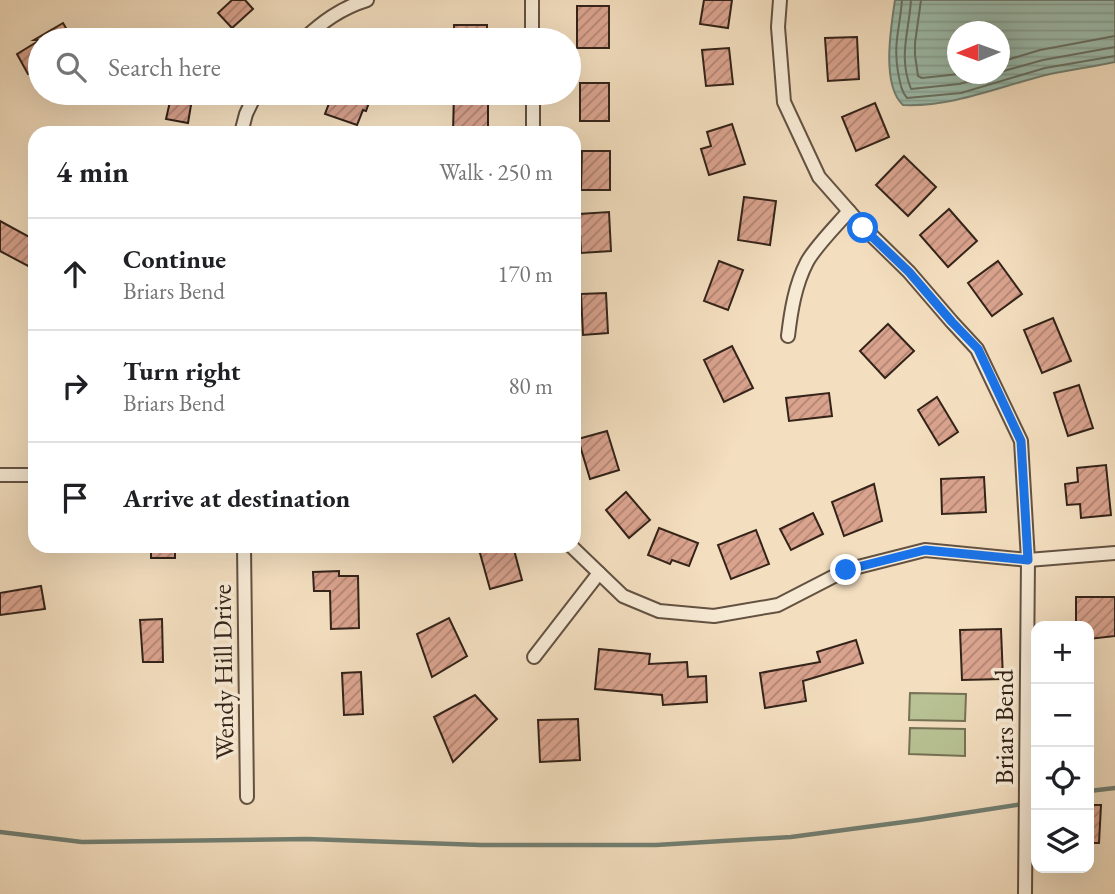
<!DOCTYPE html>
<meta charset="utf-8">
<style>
body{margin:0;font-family:"EB Garamond",serif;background:#f2f2f2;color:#202124}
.controls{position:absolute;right:21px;bottom:21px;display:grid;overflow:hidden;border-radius:14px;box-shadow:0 7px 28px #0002}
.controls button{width:63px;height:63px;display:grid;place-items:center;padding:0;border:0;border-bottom:2px solid #e0e0e0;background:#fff;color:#202124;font:35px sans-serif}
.compass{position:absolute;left:947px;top:21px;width:63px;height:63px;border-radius:50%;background:#fff;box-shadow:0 7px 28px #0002;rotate:269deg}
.stop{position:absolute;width:21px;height:21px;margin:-16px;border:5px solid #1a73e8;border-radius:50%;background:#fff}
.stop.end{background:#1a73e8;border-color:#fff;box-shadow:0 2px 7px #0008}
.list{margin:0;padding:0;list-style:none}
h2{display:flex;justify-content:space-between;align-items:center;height:91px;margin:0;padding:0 28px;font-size:30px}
h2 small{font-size:23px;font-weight:400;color:#757577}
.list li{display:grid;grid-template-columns:46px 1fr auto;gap:21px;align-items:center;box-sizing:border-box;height:112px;padding:0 28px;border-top:2px solid #e0e0e0}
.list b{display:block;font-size:26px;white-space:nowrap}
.list p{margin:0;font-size:23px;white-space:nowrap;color:#757577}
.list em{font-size:23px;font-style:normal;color:#757577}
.icon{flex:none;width:38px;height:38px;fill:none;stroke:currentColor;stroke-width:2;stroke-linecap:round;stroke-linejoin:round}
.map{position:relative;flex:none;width:1115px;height:894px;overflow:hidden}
.search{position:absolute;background:#fff;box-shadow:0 7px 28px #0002;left:28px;top:28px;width:553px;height:77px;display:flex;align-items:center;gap:18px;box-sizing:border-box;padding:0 24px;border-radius:38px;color:#757577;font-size:26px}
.panel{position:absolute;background:#fff;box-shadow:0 7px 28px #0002;left:28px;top:126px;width:553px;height:427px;border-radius:21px}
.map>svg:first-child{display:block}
.grass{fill:#b8c294;stroke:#767256;stroke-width:2}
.water{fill:url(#water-rules);stroke:#727f72;stroke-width:2;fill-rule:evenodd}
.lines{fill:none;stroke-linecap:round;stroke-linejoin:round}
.shore{stroke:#687063;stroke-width:2}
.stream{stroke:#727f72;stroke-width:4.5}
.building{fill:url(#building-hatch);stroke:#332319;stroke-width:2}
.street-casing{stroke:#635242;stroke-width:16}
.street{stroke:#f7ead5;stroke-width:12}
.route{stroke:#1a73e8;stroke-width:9}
.labels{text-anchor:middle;stroke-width:7;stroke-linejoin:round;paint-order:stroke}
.street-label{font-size:26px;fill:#332319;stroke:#f7ead5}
</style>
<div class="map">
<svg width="1115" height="894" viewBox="0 0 1115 894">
<defs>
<pattern id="water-rules" width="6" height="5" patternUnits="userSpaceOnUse" patternTransform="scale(1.75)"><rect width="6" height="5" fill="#9cbdad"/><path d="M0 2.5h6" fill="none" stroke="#87a294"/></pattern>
<pattern id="building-hatch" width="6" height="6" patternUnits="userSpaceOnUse" patternTransform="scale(1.75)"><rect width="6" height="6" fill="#daa38e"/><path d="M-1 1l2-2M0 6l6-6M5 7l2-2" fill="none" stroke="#b18473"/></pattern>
</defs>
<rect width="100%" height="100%" fill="#f3debf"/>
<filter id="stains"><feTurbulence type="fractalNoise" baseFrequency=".00286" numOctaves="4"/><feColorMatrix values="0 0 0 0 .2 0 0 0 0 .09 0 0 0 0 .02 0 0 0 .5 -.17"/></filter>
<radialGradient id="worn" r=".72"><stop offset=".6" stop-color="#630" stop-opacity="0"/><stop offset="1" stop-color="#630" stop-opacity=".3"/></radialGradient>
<g class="grass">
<polygon points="910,693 966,694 965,721 909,720"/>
<polygon points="910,728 965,729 965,756 909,754"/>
</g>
<path class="water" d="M895,0H1115V62C1092,67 1068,70 1046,75C998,87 953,107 903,105C881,85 891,27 895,0ZM958,32H1000V74H958Z"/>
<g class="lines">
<g class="shore">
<path d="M902,0C900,28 893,43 898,72C900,82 901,91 907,98L961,93L1045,68L1115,56"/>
<path d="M911,0C909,32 898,56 911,89L959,84L996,74"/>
<polyline points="921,0 915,43 915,55 918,76 922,78 959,74"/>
<polyline points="1000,62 1040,50 1115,36"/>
<polyline points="1000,72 1043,60 1115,47"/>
</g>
<g class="stream">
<polyline points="1089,791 1115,788"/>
<polyline points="0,832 82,842 307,839 481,845 656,845 791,837 919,820 1036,802"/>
</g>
</g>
<g class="building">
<polygon points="232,0 245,0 253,9 232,28 218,13"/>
<polygon points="704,0 732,0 728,28 700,24"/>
<rect x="577" y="6" width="32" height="42"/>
<polygon points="63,23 73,40 40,40 40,88 31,73 28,74 17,54 40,40 34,40"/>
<rect x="454" y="25" width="33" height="15"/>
<polygon points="857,37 859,79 828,81 825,38"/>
<polygon points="729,48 733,84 706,86 702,50"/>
<rect x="580" y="83" width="29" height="38"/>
<polygon points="172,93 193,93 188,123 166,119"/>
<polygon points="333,93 360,93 371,97 366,111 363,110 357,125 325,114"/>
<polygon points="454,93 488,93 488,133 453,133"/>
<polygon points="875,103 889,137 856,151 842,117"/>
<polygon points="732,124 745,164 709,175 701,149 711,146 707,132"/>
<polygon points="582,151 610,151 610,190 581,190"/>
<polygon points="904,156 936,187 908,216 876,185"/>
<polygon points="744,197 776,201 770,245 738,240"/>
<polygon points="949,209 977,241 948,267 920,235"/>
<polygon points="609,212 611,251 581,253 579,214"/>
<polygon points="0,221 35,240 35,254 28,266 0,251"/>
<polygon points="719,261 743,270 728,310 704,301"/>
<polygon points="998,261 1022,294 992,316 968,283"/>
<polygon points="606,293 608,333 583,335 581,294"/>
<polygon points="1053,318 1071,361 1042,373 1024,330"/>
<polygon points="888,324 914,351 885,378 860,351"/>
<polygon points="732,346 753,388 724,402 704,360"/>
<polygon points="1079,385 1093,428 1068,436 1054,393"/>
<polygon points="829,393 832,416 789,421 786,398"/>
<polygon points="937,397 958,432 939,445 918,410"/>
<polygon points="607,431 619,470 590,479 578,439"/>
<polygon points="1106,465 1111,515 1081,518 1080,504 1067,505 1065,484 1078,482 1077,468"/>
<polygon points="984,477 986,512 942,514 941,479"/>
<polygon points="874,484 882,521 844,536 832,502"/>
<polygon points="626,492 650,520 629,538 606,510"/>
<polygon points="813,513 823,534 791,550 780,529"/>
<polygon points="659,528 698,543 689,566 672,560 670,564 648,555"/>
<polygon points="756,530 769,564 731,579 718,545"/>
<rect x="151" y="546" width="24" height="12"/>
<polygon points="478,546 513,546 522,580 490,589"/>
<polygon points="339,571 339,576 358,576 359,628 331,629 330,591 314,591 313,572"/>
<polygon points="41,586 45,609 0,615 0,593"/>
<polygon points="1076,597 1115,597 1115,636 1089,639 1089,626 1076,626"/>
<polygon points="449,618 467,656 432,677 417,634"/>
<polygon points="162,619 163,662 143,662 140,620"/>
<polygon points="1001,629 1003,679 962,680 960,630"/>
<polygon points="856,640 863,663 803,681 806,701 765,708 760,673 820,662 817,652"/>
<polygon points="599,649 650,654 649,664 687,662 688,677 706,676 707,702 663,705 662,695 595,689"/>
<polygon points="361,672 363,714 344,715 342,673"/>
<polygon points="475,695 497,719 453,762 434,717"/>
<polygon points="578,719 580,760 540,762 538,720"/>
<polygon points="1089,805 1101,805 1099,843 1089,843"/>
</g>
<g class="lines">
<defs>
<g id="street">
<polyline points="532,0 532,40"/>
<polyline points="780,0 778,27 784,102 819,177 863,227 909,272 952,322 977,349 1021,441 1028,560 1025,894"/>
<path d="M303,40C322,22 341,8 367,0"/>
<polyline points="533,93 533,133"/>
<polyline points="241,133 246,114 256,93"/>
<path d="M788,336C791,311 795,285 807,262C815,247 837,225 849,211"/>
<polyline points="0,475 35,475"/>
<polyline points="244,546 247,797"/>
<polyline points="571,546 623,596 659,611 714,616 778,605 846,570 925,550 1028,560 1115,553"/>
<polyline points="534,657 599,573"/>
</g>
</defs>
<use href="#street" class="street-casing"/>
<use href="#street" class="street"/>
</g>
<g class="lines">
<polyline class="route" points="846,570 925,550 1028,560 1021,441 978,349 952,322 909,272 863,228"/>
</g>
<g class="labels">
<g class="street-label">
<text transform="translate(223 672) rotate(-91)" y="9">Wendy Hill Drive</text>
<text transform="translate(1004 727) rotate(-90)" y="9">Briars Bend</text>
</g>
</g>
<rect width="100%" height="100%" filter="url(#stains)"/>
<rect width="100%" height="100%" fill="url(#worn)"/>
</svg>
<div class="controls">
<button>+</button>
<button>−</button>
<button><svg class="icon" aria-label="locate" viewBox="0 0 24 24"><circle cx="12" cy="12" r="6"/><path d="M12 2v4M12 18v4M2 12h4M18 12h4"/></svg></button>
<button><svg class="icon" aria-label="layers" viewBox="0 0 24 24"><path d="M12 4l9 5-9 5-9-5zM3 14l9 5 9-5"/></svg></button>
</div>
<svg class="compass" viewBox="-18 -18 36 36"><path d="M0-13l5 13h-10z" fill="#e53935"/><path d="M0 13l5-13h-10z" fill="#757577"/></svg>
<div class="stop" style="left:863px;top:228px"></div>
<div class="stop end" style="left:846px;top:570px"></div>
<div class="search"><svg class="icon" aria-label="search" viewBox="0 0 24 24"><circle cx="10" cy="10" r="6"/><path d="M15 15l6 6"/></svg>Search here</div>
<section class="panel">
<h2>4 min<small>Walk · 250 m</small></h2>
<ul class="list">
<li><svg class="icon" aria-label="ahead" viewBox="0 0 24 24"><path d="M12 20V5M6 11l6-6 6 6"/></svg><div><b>Continue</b><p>Briars Bend</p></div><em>170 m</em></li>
<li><svg class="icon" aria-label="right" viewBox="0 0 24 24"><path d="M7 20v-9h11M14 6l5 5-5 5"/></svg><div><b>Turn right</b><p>Briars Bend</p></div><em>80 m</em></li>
<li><svg class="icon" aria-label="arrive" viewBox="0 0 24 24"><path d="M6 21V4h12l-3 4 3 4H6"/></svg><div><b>Arrive at destination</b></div></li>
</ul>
</section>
</div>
